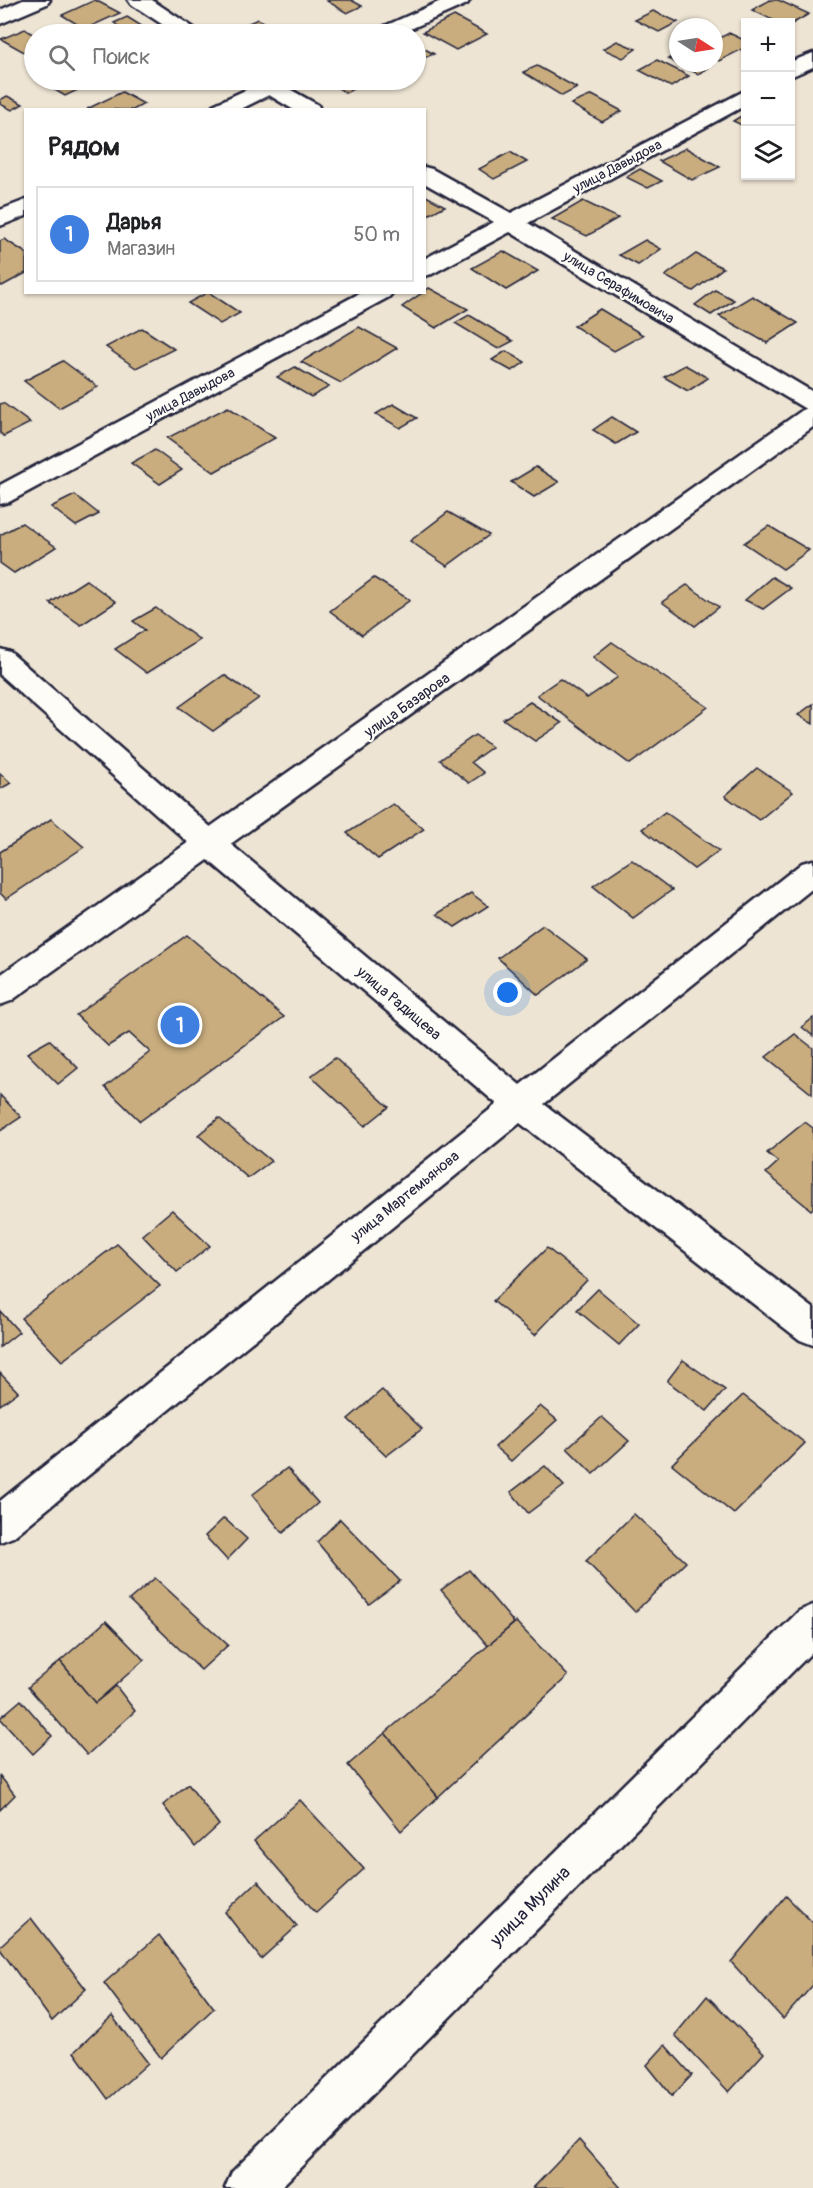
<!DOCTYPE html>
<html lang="ru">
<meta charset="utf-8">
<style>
body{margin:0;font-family:Pangolin,sans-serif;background:#f2f2f2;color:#202124}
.controls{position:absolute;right:18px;top:18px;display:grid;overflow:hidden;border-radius:0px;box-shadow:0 2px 4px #0004}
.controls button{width:54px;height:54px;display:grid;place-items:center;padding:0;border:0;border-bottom:2px solid #e0e0e0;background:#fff;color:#202124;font:30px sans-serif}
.compass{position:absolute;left:669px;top:18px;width:54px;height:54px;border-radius:50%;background:#fff;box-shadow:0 2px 4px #0004;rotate:102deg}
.you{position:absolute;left:508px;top:993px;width:21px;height:21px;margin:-15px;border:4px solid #fff;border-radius:50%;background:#1a73e8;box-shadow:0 0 0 9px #1a73e833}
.badge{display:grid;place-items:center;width:39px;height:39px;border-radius:50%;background:#1a73e8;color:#fff;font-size:20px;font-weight:700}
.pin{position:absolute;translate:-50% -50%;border:3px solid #fff;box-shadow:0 2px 6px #0006}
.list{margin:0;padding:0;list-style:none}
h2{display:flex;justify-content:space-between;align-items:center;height:78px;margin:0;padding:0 24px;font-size:26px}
h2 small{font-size:20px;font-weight:400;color:#757577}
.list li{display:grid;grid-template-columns:39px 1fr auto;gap:18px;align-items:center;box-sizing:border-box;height:96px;margin:0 12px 12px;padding:0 12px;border:2px solid #e0e0e0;border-radius:0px}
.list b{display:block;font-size:22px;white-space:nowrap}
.list p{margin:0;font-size:20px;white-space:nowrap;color:#757577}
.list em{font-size:20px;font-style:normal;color:#757577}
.icon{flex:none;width:33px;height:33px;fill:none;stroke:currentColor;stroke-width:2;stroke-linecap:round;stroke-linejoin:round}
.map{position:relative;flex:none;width:813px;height:2188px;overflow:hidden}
.search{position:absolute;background:#fff;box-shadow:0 2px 4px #0004;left:24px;top:24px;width:402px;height:66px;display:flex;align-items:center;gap:15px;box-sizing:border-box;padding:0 21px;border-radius:33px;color:#757577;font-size:22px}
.panel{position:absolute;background:#fff;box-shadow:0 2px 4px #0004;left:24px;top:108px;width:402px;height:186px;border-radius:0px}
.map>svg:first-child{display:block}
.building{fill:#c9ad7e;stroke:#22223b;stroke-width:1.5}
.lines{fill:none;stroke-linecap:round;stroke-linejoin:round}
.minor-casing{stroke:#22223b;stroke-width:5}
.secondary-casing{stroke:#22223b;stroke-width:5}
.minor{fill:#fdfcf7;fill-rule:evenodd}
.secondary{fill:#fdfcf7;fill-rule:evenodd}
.labels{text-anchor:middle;stroke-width:4.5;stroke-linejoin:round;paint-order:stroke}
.far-street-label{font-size:14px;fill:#22223b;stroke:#fdfcf7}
.street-label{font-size:15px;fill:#22223b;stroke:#fdfcf7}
.near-street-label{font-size:18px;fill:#22223b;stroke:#fdfcf7}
</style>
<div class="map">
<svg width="813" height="2188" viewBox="0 0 813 2188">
<rect width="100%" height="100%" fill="#ede4d3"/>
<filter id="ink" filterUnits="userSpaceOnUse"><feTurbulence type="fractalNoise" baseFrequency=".0167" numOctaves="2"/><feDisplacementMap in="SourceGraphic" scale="12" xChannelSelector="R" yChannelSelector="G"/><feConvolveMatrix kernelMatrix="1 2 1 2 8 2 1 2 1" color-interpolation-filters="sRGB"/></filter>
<g filter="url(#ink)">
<g class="building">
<polygon points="95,0 120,13 85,29 62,15"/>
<polygon points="330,0 351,0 362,6 347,13 327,1"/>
<polygon points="770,0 778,0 809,14 790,25 790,22 777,22 752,10"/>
<polygon points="653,11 678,22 659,32 635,20"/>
<polygon points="454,16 487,34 456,50 423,32"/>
<polygon points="127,17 153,33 129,34 130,34 114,23"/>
<polygon points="258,19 282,34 245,34 234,29"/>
<polygon points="25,29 34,35 34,47 24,52 1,39"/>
<polygon points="729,33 746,41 746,47 719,61 714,58 714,41"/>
<polygon points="617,41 636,49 623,58 603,49"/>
<polygon points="416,44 434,54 416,61"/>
<polygon points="678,53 678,63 699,63 708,68 698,74 668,59"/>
<polygon points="657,60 689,76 671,87 639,70"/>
<polygon points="537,66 577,88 562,96 523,72"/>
<polygon points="325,80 360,80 365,82 346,93"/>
<polygon points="72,82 82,88 65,96 55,90"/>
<polygon points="122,92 144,104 133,110 87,109"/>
<polygon points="592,95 622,111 602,122 571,104"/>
<polygon points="7,96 23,104 12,110 0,104 0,100"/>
<polygon points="746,113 746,127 733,121"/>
<polygon points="686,148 720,167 692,180 659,161"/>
<polygon points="510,152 527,162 494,179 479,169"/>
<polygon points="640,169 662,181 648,188 626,177"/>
<polygon points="424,195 445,206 424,217"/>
<polygon points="583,201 618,218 587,236 552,219"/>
<polygon points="4,239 26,253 26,273 2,286 0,284 0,241"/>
<polygon points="645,240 661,249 638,265 619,255"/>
<polygon points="503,251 538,271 506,290 472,268"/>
<polygon points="696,254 723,268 693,291 665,276"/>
<polygon points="429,288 468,309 436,328 402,307"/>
<polygon points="715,290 734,300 711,315 695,305"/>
<polygon points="208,292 240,313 220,324 188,303"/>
<polygon points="752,296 798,323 767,343 719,316"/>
<polygon points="600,309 643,335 614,351 574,326"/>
<polygon points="469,315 513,341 498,349 455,323"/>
<polygon points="359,327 397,348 341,383 301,362"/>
<polygon points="142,328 174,349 136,368 106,347"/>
<polygon points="506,351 525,362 512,371 492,360"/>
<polygon points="63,361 98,387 59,408 24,381"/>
<polygon points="685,365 708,378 688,391 664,377"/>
<polygon points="295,367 329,387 311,397 277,377"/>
<polygon points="3,403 30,423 4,436 0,433 0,404"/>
<polygon points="393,404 417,418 400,428 376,414"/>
<polygon points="228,407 275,438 214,472 167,438"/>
<polygon points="612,417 636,432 616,444 593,430"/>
<polygon points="155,450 182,470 160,484 131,463"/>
<polygon points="536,467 559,482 534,497 511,482"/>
<polygon points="75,495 99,514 76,526 51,507"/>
<polygon points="448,512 489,535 447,566 410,541"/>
<polygon points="22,523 56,547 14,573 0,563 0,535"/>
<polygon points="769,526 809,550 783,569 744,543"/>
<polygon points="772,577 791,588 763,609 745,600"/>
<polygon points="374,578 410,600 362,635 330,611"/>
<polygon points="86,580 116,602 81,625 50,603"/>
<polygon points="687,585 719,607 695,626 662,602"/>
<polygon points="156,608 200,640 147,673 115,649 145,630 133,621"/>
<polygon points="612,642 708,707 630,764 537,695 560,679 587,698 618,677 593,657"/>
<polygon points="224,675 259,698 213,731 179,707"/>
<polygon points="530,702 562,723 535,741 503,719"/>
<polygon points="813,704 813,724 798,715"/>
<polygon points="475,735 492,747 471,762 484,773 469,783 440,760"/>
<polygon points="757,768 793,792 759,820 725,796"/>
<polygon points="0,773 11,783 0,789"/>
<polygon points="393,804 424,829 378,859 347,833"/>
<polygon points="665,812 719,851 694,869 642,829"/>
<polygon points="51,819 84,847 6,899 0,893 0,852"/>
<polygon points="632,860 672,890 633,918 593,886"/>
<polygon points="471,893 488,906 455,927 437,914"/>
<polygon points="543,925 587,959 538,995 498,958"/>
<polygon points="187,935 284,1017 140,1121 105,1087 150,1052 129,1033 108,1046 76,1015"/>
<polygon points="813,1018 813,1036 802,1027"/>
<polygon points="795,1034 813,1048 812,1094 766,1057"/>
<polygon points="50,1040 78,1068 58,1084 27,1053"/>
<polygon points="335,1058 389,1107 365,1126 311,1076"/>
<polygon points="0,1095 21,1117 0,1131"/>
<polygon points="219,1118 271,1161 248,1178 198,1135"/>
<polygon points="805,1122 813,1128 813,1208 811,1210 766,1173 778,1162 767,1153"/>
<polygon points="172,1210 210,1246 177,1272 142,1235"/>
<polygon points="117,1244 160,1286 62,1361 21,1318"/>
<polygon points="547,1248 587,1280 535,1335 493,1301"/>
<polygon points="598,1289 639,1324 619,1345 577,1310"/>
<polygon points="0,1311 19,1332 0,1347"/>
<polygon points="683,1360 725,1390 707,1411 667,1381"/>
<polygon points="0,1373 18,1392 0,1405"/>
<polygon points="382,1390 422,1429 386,1456 348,1419"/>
<polygon points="743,1395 805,1443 734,1514 672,1464"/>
<polygon points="540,1406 557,1420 511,1461 495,1447"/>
<polygon points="602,1417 629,1441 593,1474 567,1448"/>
<polygon points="545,1466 564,1486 528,1513 511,1492"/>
<polygon points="287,1468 318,1503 283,1533 252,1495"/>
<polygon points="634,1514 686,1562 635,1612 586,1561"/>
<polygon points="224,1518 247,1539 227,1560 205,1536"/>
<polygon points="340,1519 400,1581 369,1604 317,1542"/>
<polygon points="469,1570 514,1623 488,1646 441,1590"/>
<polygon points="155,1578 228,1645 201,1670 129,1600"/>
<polygon points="106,1621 144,1660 95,1703 60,1661"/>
<polygon points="516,1622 568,1676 438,1797 385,1733"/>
<polygon points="60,1661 95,1703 116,1686 135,1711 87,1755 28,1687"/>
<polygon points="21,1700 52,1736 33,1754 0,1718"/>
<polygon points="385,1733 438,1797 401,1831 348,1765"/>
<polygon points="0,1776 15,1795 0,1810"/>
<polygon points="188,1784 219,1825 195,1847 163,1805"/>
<polygon points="300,1800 364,1869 316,1913 254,1841"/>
<polygon points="258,1881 297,1926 261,1959 225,1912"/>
<polygon points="786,1896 813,1923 813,1985 783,2019 731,1962"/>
<polygon points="31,1918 86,1989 52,2021 0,1949 0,1946"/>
<polygon points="159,1935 214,2008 161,2058 104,1983"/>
<polygon points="707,1996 764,2053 729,2092 675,2035"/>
<polygon points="112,2016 148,2063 108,2099 74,2052"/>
<polygon points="665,2045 692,2075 672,2096 647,2065"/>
<polygon points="579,2140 621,2188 533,2188"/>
</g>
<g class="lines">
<defs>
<g id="minor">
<polygon points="23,0 50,0 47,4 0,24 0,10"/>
<polygon points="128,0 152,0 197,30 200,34 177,34 131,4"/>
<polygon points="443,0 470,0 467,4 399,34 373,34 376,30"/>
<polygon points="813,53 813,67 790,77 790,62"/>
<polygon points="249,80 293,80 286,87 318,105 320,110 294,110 269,95 239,110 211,110 213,105 254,86"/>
<polygon points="746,90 746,105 528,223 813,392 813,411 804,408 510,232 432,274 424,276 424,259 494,222 424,183 424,167 432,169 511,213"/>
<polygon points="26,200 26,216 0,226 0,210"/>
<polygon points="362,292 393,292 389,297 9,502 0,504 0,485"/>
<polygon points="0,649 10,652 222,837 520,1085 802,863 813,860 813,888 544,1104 813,1308 813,1345 800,1340 520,1123 13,1537 0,1542 0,1501 497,1104 200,853 0,675"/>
<polygon points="813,1605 813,1651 280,2188 225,2188 232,2172 799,1611"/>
</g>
<polygon id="secondary" points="813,407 813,427 11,1001 0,1005 0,975 804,409"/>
</defs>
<use href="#minor" class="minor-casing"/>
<use href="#secondary" class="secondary-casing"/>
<use href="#minor" class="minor"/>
<use href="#secondary" class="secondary"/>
</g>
</g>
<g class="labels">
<g class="far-street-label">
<text transform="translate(617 166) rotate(-28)" y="5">улица Давыдова</text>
<text transform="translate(619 287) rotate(31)" y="5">улица Серафимовича</text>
<text transform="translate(190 394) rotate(-28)" y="5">улица Давыдова</text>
</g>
<g class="street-label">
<text transform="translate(407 705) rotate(-35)" y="5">улица Базарова</text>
<text transform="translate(399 1003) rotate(40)" y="5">улица Радищева</text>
<text transform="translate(405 1196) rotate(-39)" y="5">улица Мартемьянова</text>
</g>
<g class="near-street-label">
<text transform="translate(530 1906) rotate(-45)" y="6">улица Мулина</text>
</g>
</g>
</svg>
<div class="controls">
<button>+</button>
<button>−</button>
<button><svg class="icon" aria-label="layers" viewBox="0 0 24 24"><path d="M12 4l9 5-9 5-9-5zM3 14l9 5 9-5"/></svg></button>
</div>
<svg class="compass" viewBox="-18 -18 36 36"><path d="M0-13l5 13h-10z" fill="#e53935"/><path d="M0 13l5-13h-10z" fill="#757577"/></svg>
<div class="you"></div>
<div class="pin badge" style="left:180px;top:1025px;background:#3f7fe0">1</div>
<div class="search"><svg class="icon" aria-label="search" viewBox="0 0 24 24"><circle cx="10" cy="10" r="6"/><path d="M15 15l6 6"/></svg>Поиск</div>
<section class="panel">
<h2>Рядом<small></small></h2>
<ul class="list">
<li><span class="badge" style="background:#3f7fe0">1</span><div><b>Дарья</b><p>Магазин</p></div><em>50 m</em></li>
</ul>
</section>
</div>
